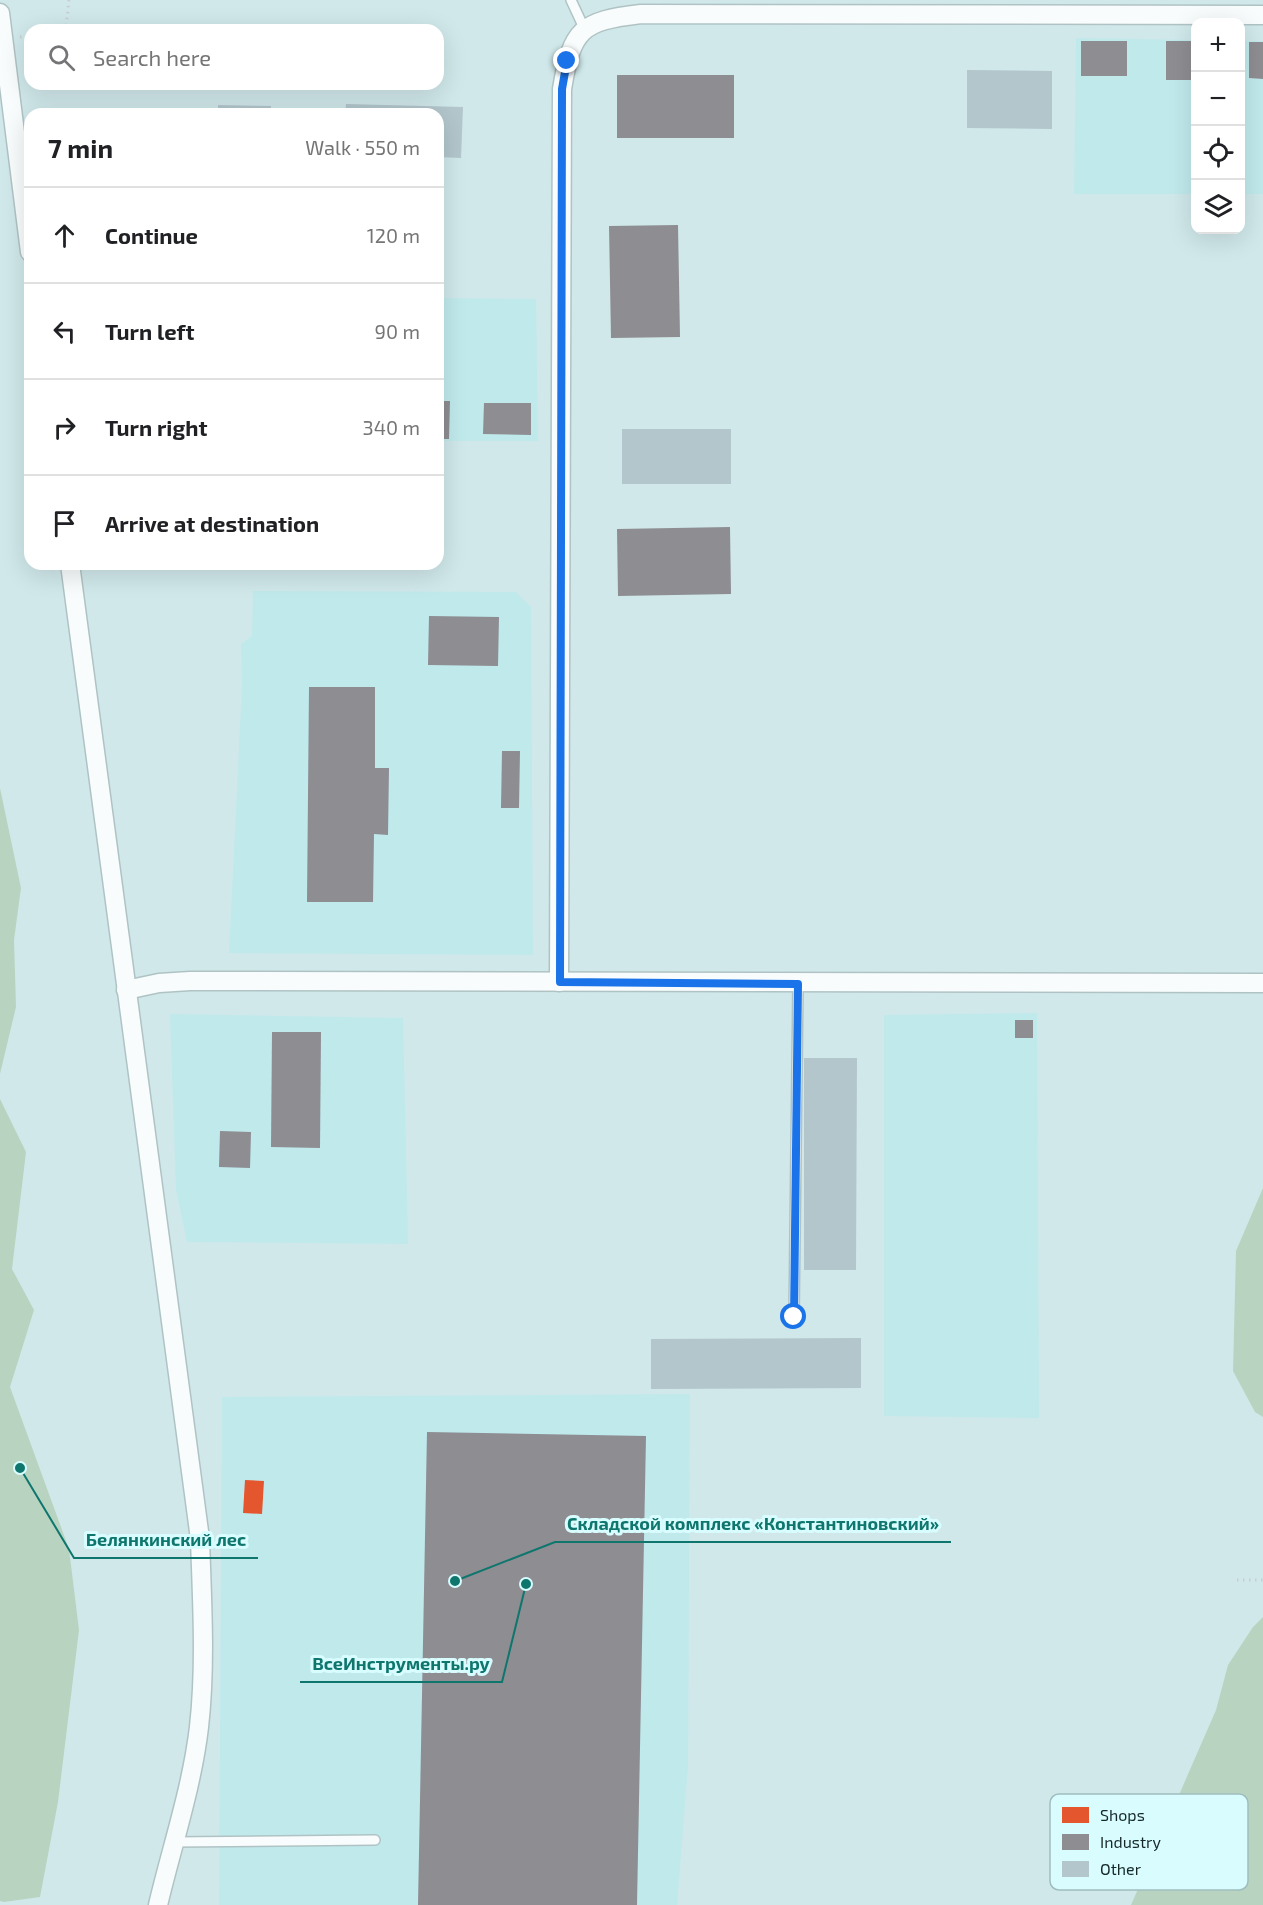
<!DOCTYPE html>
<meta charset="utf-8">
<style>
body{margin:0;font-family:"Exo 2",sans-serif;background:#f2f2f2;color:#202124}
.controls{position:absolute;right:18px;top:18px;display:grid;overflow:hidden;border-radius:12px;box-shadow:0 6px 24px #0002}
.controls button{width:54px;height:54px;display:grid;place-items:center;padding:0;border:0;border-bottom:2px solid #e0e0e0;background:#fff;color:#202124;font:30px sans-serif}
.stop{position:absolute;width:18px;height:18px;margin:-14px;border:4px solid #1a73e8;border-radius:50%;background:#fff}
.stop.end{background:#1a73e8;border-color:#fff;box-shadow:0 2px 6px #0008}
.list{margin:0;padding:0;list-style:none}
h2{display:flex;justify-content:space-between;align-items:center;height:78px;margin:0;padding:0 24px;font-size:26px}
h2 small{font-size:20px;font-weight:400;color:#757577}
.list li{display:grid;grid-template-columns:39px 1fr auto;gap:18px;align-items:center;box-sizing:border-box;height:96px;padding:0 24px;border-top:2px solid #e0e0e0}
.list b{display:block;font-size:22px;white-space:nowrap}
.list em{font-size:20px;font-style:normal;color:#757577}
.icon{flex:none;width:33px;height:33px;fill:none;stroke:currentColor;stroke-width:2;stroke-linecap:round;stroke-linejoin:round}
.map{position:relative;flex:none;width:1263px;height:1905px;overflow:hidden}
.search{position:absolute;background:#fff;box-shadow:0 6px 24px #0002;left:24px;top:24px;width:420px;height:66px;display:flex;align-items:center;gap:15px;box-sizing:border-box;padding:0 21px;border-radius:18px;color:#757577;font-size:22px}
.panel{position:absolute;background:#fff;box-shadow:0 6px 24px #0002;left:24px;top:108px;width:420px;height:462px;border-radius:18px}
.map>svg:first-child{display:block}
.built{fill:#c0e9ec}
.forest{fill:#b8d4c1}
.shops{fill:#e4572e}
.industry{fill:#8d8d92}
.building{fill:#b2c6cc}
.lines{fill:none;stroke-linecap:round;stroke-linejoin:round}
.service-casing{stroke:#b0c3c4;stroke-width:12}
.minor-casing{stroke:#b0c3c4;stroke-width:21}
.path{stroke:#c8cecf;stroke-width:3;stroke-dasharray:1.5 4.5;stroke-linecap:butt}
.service{stroke:#f8fcfc;stroke-width:9}
.minor{stroke:#f8fcfc;stroke-width:18}
.route{stroke:#1a73e8;stroke-width:8}
.key{fill:#d9fdff;stroke:#9fbdbf;stroke-width:1.5}
.key-label{font-size:16px;fill:#172829}
.leader{fill:none;stroke:#0f766e;stroke-width:2}
.callout-dot{fill:#0f766e;stroke:#d9fdff;stroke-width:2}
.callout-label{font-size:18px;text-anchor:middle;font-weight:bold;fill:#0f766e;stroke:#d9fdff;stroke-width:6;stroke-linejoin:round;paint-order:stroke}
</style>
<div class="map">
<svg width="1263" height="1905" viewBox="0 0 1263 1905">
<rect width="100%" height="100%" fill="#d0e8ea"/>
<g class="built">
<polygon points="1076,38 1195,40 1195,194 1074,194"/>
<polygon points="1240,41 1263,41 1263,194 1241,194"/>
<polygon points="438,298 536,299 538,441 438,441"/>
<polygon points="253,591 516,592 531,607 533,955 229,953 242,686 241,644 252,636"/>
<polygon points="1037,1013 1039,1418 884,1416 884,1015"/>
<polygon points="170,1014 403,1018 408,1244 187,1242 176,1189"/>
<polygon points="690,1394 688,1765 677,1905 219,1905 222,1397"/>
</g>
<g class="forest">
<polygon points="0,788 21,888 14,940 16,1007 0,1074"/>
<polygon points="0,1099 26,1152 12,1269 34,1310 10,1387 69,1549 79,1630 58,1802 40,1897 4,1902 0,1901"/>
<polygon points="1263,1188 1263,1417 1255,1412 1233,1371 1236,1251"/>
<polygon points="1263,1617 1263,1905 1131,1905 1216,1710 1228,1665 1253,1627"/>
</g>
<polygon class="shops" points="245,1480 264,1481 262,1514 243,1513"/>
<g class="industry">
<rect x="1081" y="41" width="46" height="35"/>
<rect x="1166" y="41" width="30" height="39"/>
<polygon points="1249,42 1263,42 1263,79 1249,78"/>
<rect x="617" y="75" width="117" height="63"/>
<polygon points="678,225 680,337 611,338 609,226"/>
<polygon points="438,401 450,401 449,439 438,439"/>
<polygon points="484,403 531,403 531,435 483,434"/>
<polygon points="730,527 731,594 618,596 617,529"/>
<polygon points="429,616 499,617 498,666 428,665"/>
<polygon points="309,687 375,687 375,768 389,768 388,835 374,834 373,902 307,902"/>
<polygon points="502,751 520,751 519,808 501,808"/>
<rect x="1015" y="1020" width="18" height="18"/>
<polygon points="272,1032 321,1032 320,1148 271,1147"/>
<polygon points="220,1131 251,1132 250,1168 219,1167"/>
<polygon points="427,1432 646,1436 637,1905 418,1905"/>
</g>
<g class="building">
<polygon points="967,70 1052,71 1052,129 967,128"/>
<polygon points="346,104 463,107 461,158 438,157 438,114 345,114"/>
<polygon points="218,105 271,106 271,114 218,114"/>
<rect x="622" y="429" width="109" height="55"/>
<polygon points="804,1058 857,1058 856,1270 804,1270"/>
<polygon points="861,1338 861,1388 651,1389 651,1339"/>
</g>
<g class="lines">
<defs>
<g id="service">
<polyline points="571,0 584,28"/>
<polyline points="794,1317 798,984"/>
<polyline points="173,1842 375,1840"/>
</g>
<g id="minor">
<polyline points="0,13 30,252"/>
<path d="M70,564L200,1539C202,1601 206,1665 199,1727C192,1787 172,1846 158,1905"/>
<path d="M559,982L562,89C572,29 581,21 641,14L1263,15"/>
<polyline points="126,990 159,983 190,981 1263,983"/>
</g>
</defs>
<use href="#service" class="service-casing"/>
<use href="#minor" class="minor-casing"/>
<g class="path">
<polyline points="57,30 66,28 69,0"/>
<polyline points="20,37 30,35"/>
<polyline points="1237,1580 1263,1580"/>
</g>
<use href="#service" class="service"/>
<use href="#minor" class="minor"/>
</g>
<g class="lines">
<polyline class="route" points="567,61 562,89 560,982 798,984 794,1317"/>
</g>
<rect x="1050" y="1794" width="198" height="96" rx="9" class="key"/>
<rect x="1062" y="1807" width="27" height="16" fill="#e4572e"/>
<rect x="1062" y="1834" width="27" height="16" fill="#8d8d92"/>
<rect x="1062" y="1861" width="27" height="16" fill="#b2c6cc"/>
<g class="key-label">
<text x="1100" y="1821">Shops</text>
<text x="1100" y="1848">Industry</text>
<text x="1100" y="1875">Other</text>
</g>
<path class="leader" d="M455 1581L555 1542H951M20 1468L74 1558H258M526 1584L502 1682H300"/>
<g class="callout-dot">
<circle cx="455" cy="1581" r="6"/>
<circle cx="20" cy="1468" r="6"/>
<circle cx="526" cy="1584" r="6"/>
</g>
<g class="callout-label">
<text x="753" y="1530">Складской комплекс «Константиновский»</text>
<text x="166" y="1546">Белянкинский лес</text>
<text x="401" y="1670">ВсеИнструменты.ру</text>
</g>
</svg>
<div class="controls">
<button>+</button>
<button>−</button>
<button><svg class="icon" aria-label="locate" viewBox="0 0 24 24"><circle cx="12" cy="12" r="6"/><path d="M12 2v4M12 18v4M2 12h4M18 12h4"/></svg></button>
<button><svg class="icon" aria-label="layers" viewBox="0 0 24 24"><path d="M12 4l9 5-9 5-9-5zM3 14l9 5 9-5"/></svg></button>
</div>
<div class="stop" style="left:794px;top:1317px"></div>
<div class="stop end" style="left:567px;top:61px"></div>
<div class="search"><svg class="icon" aria-label="search" viewBox="0 0 24 24"><circle cx="10" cy="10" r="6"/><path d="M15 15l6 6"/></svg>Search here</div>
<section class="panel">
<h2>7 min<small>Walk · 550 m</small></h2>
<ul class="list">
<li><svg class="icon" aria-label="ahead" viewBox="0 0 24 24"><path d="M12 20V5M6 11l6-6 6 6"/></svg><div><b>Continue</b></div><em>120 m</em></li>
<li><svg class="icon" aria-label="left" viewBox="0 0 24 24"><path d="M17 20v-9H6M10 6l-5 5 5 5"/></svg><div><b>Turn left</b></div><em>90 m</em></li>
<li><svg class="icon" aria-label="right" viewBox="0 0 24 24"><path d="M7 20v-9h11M14 6l5 5-5 5"/></svg><div><b>Turn right</b></div><em>340 m</em></li>
<li><svg class="icon" aria-label="arrive" viewBox="0 0 24 24"><path d="M6 21V4h12l-3 4 3 4H6"/></svg><div><b>Arrive at destination</b></div></li>
</ul>
</section>
</div>
